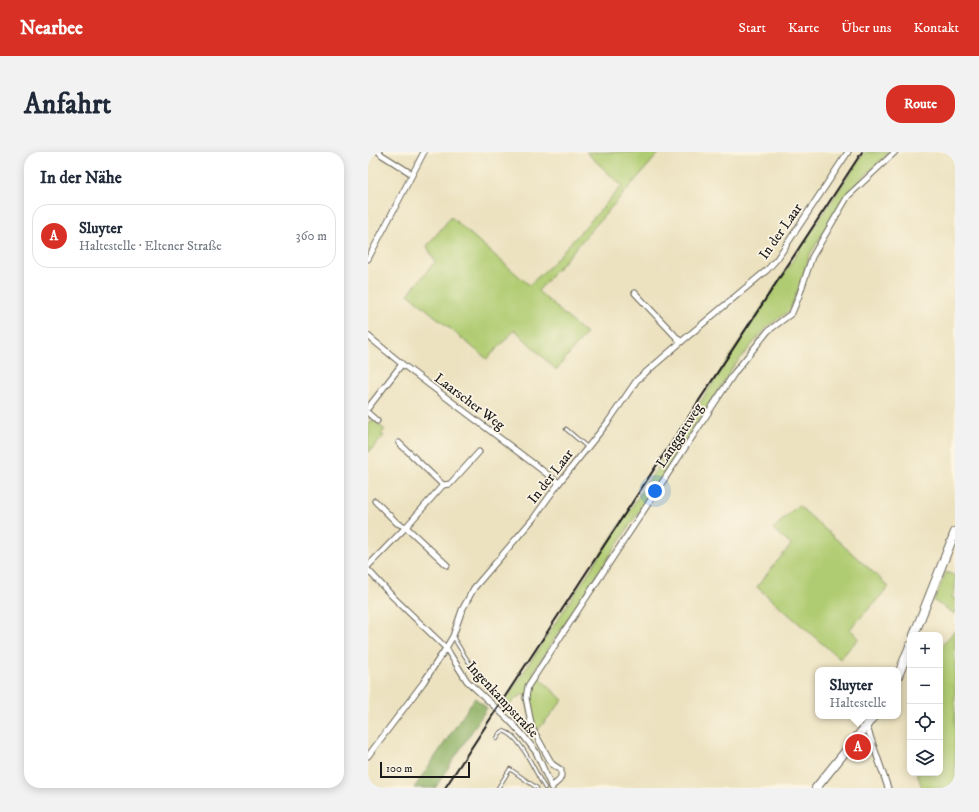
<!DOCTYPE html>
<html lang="de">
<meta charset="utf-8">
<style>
body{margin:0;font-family:"IM FELL DW Pica",serif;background:#f2f2f3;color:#1f2937}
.controls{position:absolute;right:12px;bottom:12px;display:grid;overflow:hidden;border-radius:8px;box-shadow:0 2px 10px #0003}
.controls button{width:36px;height:36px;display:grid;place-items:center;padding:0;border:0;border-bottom:1px solid #e0e1e3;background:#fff;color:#1f2937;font:20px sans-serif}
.scale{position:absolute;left:12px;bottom:10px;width:90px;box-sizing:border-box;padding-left:4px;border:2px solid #1c1c1c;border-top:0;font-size:11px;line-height:14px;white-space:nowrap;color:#1c1c1c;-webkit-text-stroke:3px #fcf5e5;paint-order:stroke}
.you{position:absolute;left:287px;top:339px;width:14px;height:14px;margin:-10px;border:3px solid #fff;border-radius:50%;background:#1a73e8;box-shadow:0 0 0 6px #1a73e833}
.badge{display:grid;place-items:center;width:26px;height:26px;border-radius:50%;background:#d93025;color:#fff;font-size:13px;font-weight:700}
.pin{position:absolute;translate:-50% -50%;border:2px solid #fff;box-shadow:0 1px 4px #0006}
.popup{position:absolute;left:447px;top:515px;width:86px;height:52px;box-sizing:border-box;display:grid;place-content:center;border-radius:8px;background:#fff;filter:drop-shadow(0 1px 3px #0005);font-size:13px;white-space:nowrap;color:#747a83}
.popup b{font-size:15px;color:#1f2937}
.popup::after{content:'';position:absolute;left:50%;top:100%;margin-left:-8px;border:8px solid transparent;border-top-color:#fff}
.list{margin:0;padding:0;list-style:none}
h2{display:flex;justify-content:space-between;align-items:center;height:52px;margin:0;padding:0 16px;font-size:17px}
h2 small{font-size:13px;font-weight:400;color:#747a83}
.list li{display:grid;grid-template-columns:26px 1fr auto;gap:12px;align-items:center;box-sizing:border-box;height:64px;margin:0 8px 8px;padding:0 8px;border:1px solid #e0e1e3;border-radius:16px}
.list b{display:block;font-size:15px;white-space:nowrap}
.list p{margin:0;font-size:13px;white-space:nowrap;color:#747a83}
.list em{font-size:13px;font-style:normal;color:#747a83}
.icon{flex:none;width:22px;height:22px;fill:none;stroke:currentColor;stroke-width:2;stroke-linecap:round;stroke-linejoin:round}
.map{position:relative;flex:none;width:587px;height:636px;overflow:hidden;border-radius:16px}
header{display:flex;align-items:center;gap:24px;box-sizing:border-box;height:56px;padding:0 20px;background:#d93025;color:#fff}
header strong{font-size:19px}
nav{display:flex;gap:22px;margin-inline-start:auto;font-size:14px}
.intro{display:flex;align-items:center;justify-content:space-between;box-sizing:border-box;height:96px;padding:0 24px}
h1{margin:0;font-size:28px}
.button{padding:10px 18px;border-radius:16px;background:#d93025;color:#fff;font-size:14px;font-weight:700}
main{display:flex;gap:24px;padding:0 24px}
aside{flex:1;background:#fff;border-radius:16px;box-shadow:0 2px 10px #0003}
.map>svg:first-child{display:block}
.green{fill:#b0cc72;stroke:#667447}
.forest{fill:#8cb064;stroke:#546640}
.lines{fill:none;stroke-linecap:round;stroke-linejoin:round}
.service-casing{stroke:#656155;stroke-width:4.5}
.minor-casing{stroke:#656155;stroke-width:7}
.primary-casing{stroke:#656155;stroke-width:10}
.service{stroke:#fff;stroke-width:2.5}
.minor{stroke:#fff;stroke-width:5}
.primary{stroke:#fff;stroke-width:8}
.rail{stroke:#1c1c1c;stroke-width:2}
.labels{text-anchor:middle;stroke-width:3.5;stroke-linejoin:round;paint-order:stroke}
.street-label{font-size:14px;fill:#1c1c1c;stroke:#fcf5e5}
</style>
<header>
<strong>Nearbee</strong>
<nav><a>Start</a><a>Karte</a><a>Über uns</a><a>Kontakt</a></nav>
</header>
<div class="intro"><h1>Anfahrt</h1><a class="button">Route</a></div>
<main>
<aside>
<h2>In der Nähe<small></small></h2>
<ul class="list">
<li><span class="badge">A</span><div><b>Sluyter</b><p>Haltestelle · Eltener Straße</p></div><em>360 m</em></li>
</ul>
</aside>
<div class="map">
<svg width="587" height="636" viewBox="0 0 587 636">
<rect width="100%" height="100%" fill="#fcf5e5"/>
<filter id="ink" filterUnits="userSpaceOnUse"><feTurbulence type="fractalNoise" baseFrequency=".025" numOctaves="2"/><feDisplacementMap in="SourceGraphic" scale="8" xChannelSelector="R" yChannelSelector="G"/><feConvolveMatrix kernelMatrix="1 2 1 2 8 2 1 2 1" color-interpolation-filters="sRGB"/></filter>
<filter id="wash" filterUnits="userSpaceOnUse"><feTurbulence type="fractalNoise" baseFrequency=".012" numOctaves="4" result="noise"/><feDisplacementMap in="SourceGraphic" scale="16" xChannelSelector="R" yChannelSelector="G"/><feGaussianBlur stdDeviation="0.9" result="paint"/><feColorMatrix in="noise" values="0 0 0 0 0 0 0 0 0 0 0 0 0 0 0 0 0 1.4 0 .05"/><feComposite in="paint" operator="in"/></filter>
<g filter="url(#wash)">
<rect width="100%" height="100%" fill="#ece2c0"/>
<g class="green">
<polygon points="218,0 292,0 170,139 218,182 188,218 147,178 119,207 40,142 67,110 59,94 83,65 161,133 180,116 254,34"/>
<polygon points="497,0 522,0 484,36 442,102 432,133 421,159 400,174 365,215 328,273 165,520 195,548 169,579 166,576 156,542 148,546 139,556 135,553 169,499 322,266 464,48"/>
<polygon points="6,268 17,278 13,282 16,284 0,301 0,271 2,269"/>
<polygon points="430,353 505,420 521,435 482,477 491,486 472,507 389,435 406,413 423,393 405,377"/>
<polygon points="578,420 587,424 587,438 584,445 587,447 587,462 566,449"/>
<polygon points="587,478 587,636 554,636 549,621 572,621 572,496"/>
</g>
<polygon class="forest" points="107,546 119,556 67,636 46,636"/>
</g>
<g filter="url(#ink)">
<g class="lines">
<defs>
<g id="service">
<polyline points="198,277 219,295"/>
<polyline points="85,485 100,509 115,527"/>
<path d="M129,587L131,582L135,579C153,583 167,621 177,636"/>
<polyline points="130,636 142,617 169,636"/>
</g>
<g id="minor">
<polyline points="11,0 14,3 44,22"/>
<polyline points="0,1 1,0"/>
<polyline points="0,107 56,0"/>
<polyline points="267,141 313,190"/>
<polyline points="0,184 34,212 191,331"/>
<polyline points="0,256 34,212"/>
<polyline points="0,261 9,269"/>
<polyline points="75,333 82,332 111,300"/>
<polyline points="7,349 29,371 38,375 79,413"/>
<polyline points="0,414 38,375 75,333 31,291"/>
<polyline points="0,418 25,445 78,496 99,529 141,568 155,583 168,600 184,636"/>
<polyline points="499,575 520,636"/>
<polyline points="0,604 55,531 78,496 85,484 94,458 106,436 165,367 191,331 240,270 269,228 313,190 399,118 409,107 480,0"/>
<path d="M183,635C191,629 194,628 193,618L184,612L164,576L158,546L160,534L367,220L400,179L424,161L431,144L444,105L480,44L527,0"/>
</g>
<g id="primary">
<polyline points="546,483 587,380"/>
<polyline points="530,524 542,494"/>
<polyline points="448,636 506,564"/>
</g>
</defs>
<use href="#service" class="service-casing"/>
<use href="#minor" class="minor-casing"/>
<use href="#primary" class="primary-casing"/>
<use href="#service" class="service"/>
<use href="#minor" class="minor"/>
<use href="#primary" class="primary"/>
<polyline class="rail" points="77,636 494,0"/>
</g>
</g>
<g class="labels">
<g class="street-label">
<text transform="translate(412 79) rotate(-55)" y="5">In der Laar</text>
<text transform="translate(102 249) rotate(37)" y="5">Laarscher Weg</text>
<text transform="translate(311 283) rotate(-57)" y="5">Langgattweg</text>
<text transform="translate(182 324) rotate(-52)" y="5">In der Laar</text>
<text transform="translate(135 547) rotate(47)" y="5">Ingenkampstraße</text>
</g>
</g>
</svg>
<div class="controls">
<button>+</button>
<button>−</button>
<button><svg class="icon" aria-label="locate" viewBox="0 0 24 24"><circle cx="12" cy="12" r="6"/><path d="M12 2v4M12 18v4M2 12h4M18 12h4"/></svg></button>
<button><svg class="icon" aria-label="layers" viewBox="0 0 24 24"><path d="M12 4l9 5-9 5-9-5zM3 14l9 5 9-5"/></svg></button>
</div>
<div class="scale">100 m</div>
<div class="you"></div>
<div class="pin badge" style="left:490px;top:595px">A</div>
<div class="popup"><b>Sluyter</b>Haltestelle</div>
</div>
</main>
